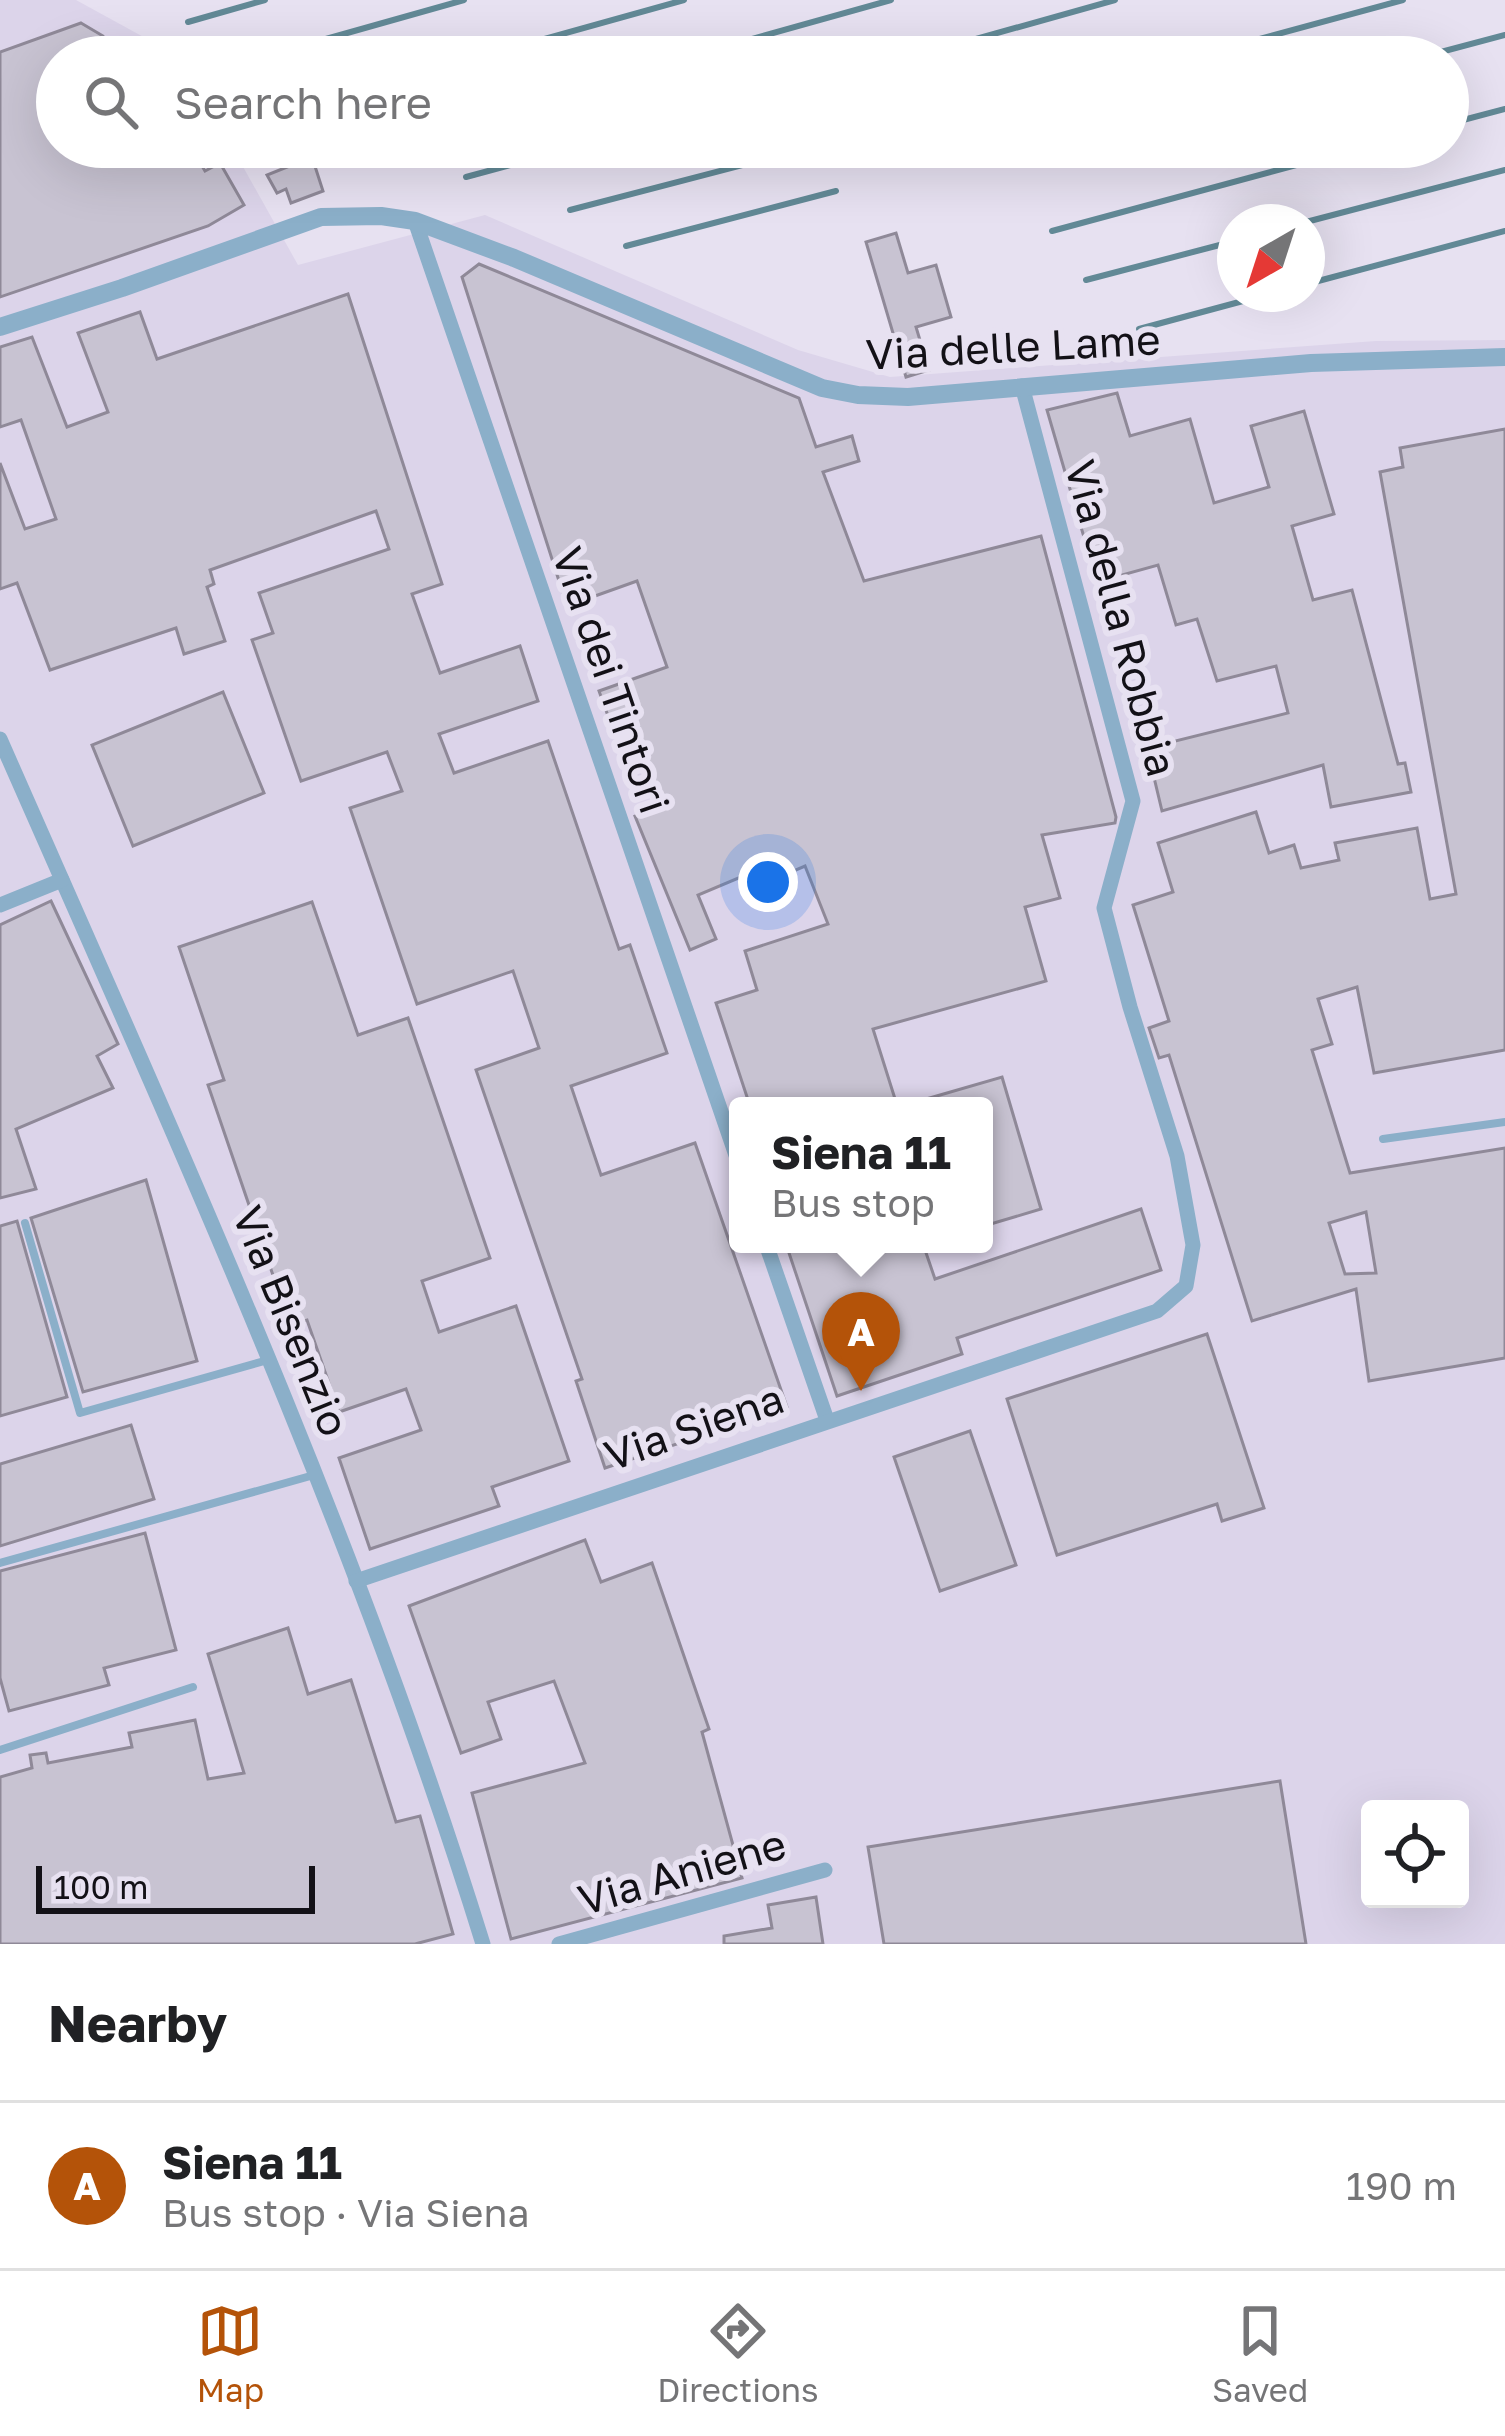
<!DOCTYPE html>
<meta charset="utf-8">
<style>
body{margin:0;font-family:"Golos Text",sans-serif;background:#f6f6f6;color:#202124}
.controls{position:absolute;right:36px;bottom:36px;display:grid;overflow:hidden;border-radius:12px;box-shadow:0 12px 48px #0002}
.controls button{width:108px;height:108px;display:grid;place-items:center;padding:0;border:0;border-bottom:3px solid #e0e0e0;background:#fff;color:#202124;font:60px sans-serif}
.compass{position:absolute;left:1217px;top:204px;width:108px;height:108px;border-radius:50%;background:#fff;box-shadow:0 12px 48px #0002;rotate:219deg}
.scale{position:absolute;left:36px;bottom:30px;width:279px;box-sizing:border-box;padding-left:12px;border:6px solid #131117;border-top:0;font-size:33px;line-height:42px;white-space:nowrap;color:#131117;-webkit-text-stroke:9px #e7e1f1;paint-order:stroke}
.you{position:absolute;left:768px;top:882px;width:42px;height:42px;margin:-30px;border:9px solid #fff;border-radius:50%;background:#1a73e8;box-shadow:0 0 0 18px #1a73e833}
.badge{display:grid;place-items:center;width:78px;height:78px;border-radius:50%;background:#b45309;color:#fff;font-size:39px;font-weight:700}
.pin{position:absolute;translate:-50% -99px;filter:drop-shadow(0 3px 6px #0008)}
.pin::after{content:'';position:absolute;top:63px;width:42px;height:36px;background:inherit;clip-path:polygon(0 0,100% 0,50% 100%)}
.popup{position:absolute;left:729px;top:1097px;width:264px;height:156px;box-sizing:border-box;display:grid;place-content:center;border-radius:12px;background:#fff;filter:drop-shadow(0 3px 9px #0005);font-size:39px;white-space:nowrap;color:#757577}
.popup b{font-size:45px;color:#202124}
.popup::after{content:'';position:absolute;left:50%;top:100%;margin-left:-24px;border:24px solid transparent;border-top-color:#fff}
.list{margin:0;padding:0;list-style:none}
h2{display:flex;justify-content:space-between;align-items:center;height:156px;margin:0;padding:0 48px;font-size:51px}
h2 small{font-size:39px;font-weight:400;color:#757577}
.list li{display:grid;grid-template-columns:78px 1fr auto;gap:36px;align-items:center;box-sizing:border-box;height:168px;padding:0 48px;border-top:3px solid #e0e0e0}
.list b{display:block;font-size:45px;white-space:nowrap}
.list p{margin:0;font-size:39px;white-space:nowrap;color:#757577}
.list em{font-size:39px;font-style:normal;color:#757577}
.icon{flex:none;width:66px;height:66px;fill:none;stroke:currentColor;stroke-width:2;stroke-linecap:round;stroke-linejoin:round}
.map{position:relative;flex:none;width:1505px;height:1944px;overflow:hidden}
.search{position:absolute;background:#fff;box-shadow:0 12px 48px #0002;left:36px;right:36px;top:36px;height:132px;display:flex;align-items:center;gap:30px;box-sizing:border-box;padding:0 42px;border-radius:66px;color:#757577;font-size:45px}
.sheet{height:324px;background:#fff}
nav{display:flex;justify-content:space-around;align-items:center;box-sizing:border-box;height:168px;border-top:3px solid #e0e0e0;background:#fff;font-size:33px;color:#757577}
nav a{display:grid;justify-items:center;gap:6px}
nav .on{color:#b45309}
.map>svg:first-child{display:block}
.built{fill:#dcd4ea;fill-rule:evenodd}
.lines{fill:none;stroke-linecap:round;stroke-linejoin:round}
.stream{stroke:#628996;stroke-width:6}
.building{fill:#c8c3d2;stroke:#8f8998;stroke-width:3;fill-rule:evenodd}
.service{stroke:#8bafc9;stroke-width:8}
.minor{stroke:#8bafc9;stroke-width:15}
.tertiary{stroke:#8bafc9;stroke-width:18}
.labels{text-anchor:middle;stroke-width:12;stroke-linejoin:round;paint-order:stroke}
.street-label{font-size:42px;fill:#131117;stroke:#e7e1f1}
</style>
<div class="map">
<svg width="1505" height="1944" viewBox="0 0 1505 1944">
<rect width="100%" height="100%" fill="#e7e1f1"/>
<path class="built" d="M0,0H76L180,57H57V147H232L298,265L485,215L798,350L890,377L1376,341L1505,340V1944H0ZM738,1106H984V1244H738ZM1370,1809H1460V1899H1370Z"/>
<g class="lines">
<g class="stream">
<polyline points="188,22 265,0"/>
<polyline points="262,57 464,0"/>
<polyline points="480,57 684,0"/>
<polyline points="688,57 891,0"/>
<polyline points="912,57 1115,0"/>
<polyline points="1193,57 1403,0"/>
<polyline points="1422,57 1505,35"/>
<polyline points="1448,124 1505,109"/>
<polyline points="846,151 861,147"/>
<polyline points="1035,159 1080,147"/>
<polyline points="466,177 578,147"/>
<polyline points="570,210 812,147"/>
<polyline points="1306,222 1505,170"/>
<polyline points="1052,231 1363,147"/>
<polyline points="626,246 836,191"/>
<polyline points="1086,280 1235,241"/>
<polyline points="1307,284 1505,231"/>
<polyline points="1139,329 1269,294"/>
</g>
</g>
<g class="building">
<polygon points="81,23 103,36 115,57 57,57 57,147 166,147 175,164 195,154 205,171 220,163 244,205 208,226 0,297 0,52"/>
<polygon points="312,157 323,191 291,203 286,189 277,193 267,175"/>
<polygon points="896,233 908,273 936,265 951,317 916,327 929,370 906,377 866,242"/>
<polygon points="479,264 799,398 816,447 852,436 859,461 823,472 864,581 1041,536 1116,817 1115,823 1042,835 1060,898 1025,907 1046,981 873,1029 896,1102 883,1106 750,1106 716,1003 757,990 745,951 828,924 805,866 761,885 755,871 698,895 716,939 690,950 635,816 662,806 630,720 612,727 599,691 667,667 637,581 567,606 462,277"/>
<polygon points="348,294 442,584 412,594 440,673 520,646 538,701 439,734 454,773 548,741 619,949 630,945 667,1053 571,1086 601,1175 695,1143 787,1407 605,1468 576,1381 582,1379 476,1070 539,1048 513,971 417,1004 350,808 402,791 387,752 301,781 252,640 273,633 259,593 389,549 376,511 210,570 214,584 207,587 225,641 184,654 176,628 50,670 17,583 0,589 0,463 25,529 56,519 21,420 0,427 0,347 32,337 67,427 108,412 78,333 140,312 157,359"/>
<polygon points="1117,393 1130,436 1190,419 1214,503 1269,487 1251,426 1304,411 1334,514 1292,526 1313,600 1352,590 1398,764 1405,763 1411,792 1331,807 1323,765 1162,811 1147,748 1288,713 1276,666 1217,681 1197,619 1176,625 1158,565 1097,582 1047,410"/>
<path d="M1505,429V1050L1374,1073L1357,987L1318,999L1332,1044L1312,1050L1350,1173L1505,1148V1358L1369,1381L1356,1289L1252,1321L1169,1055L1159,1058L1149,1028L1169,1021L1133,905L1173,892L1158,843L1256,812L1269,853L1294,845L1301,868L1339,860L1335,843L1417,828L1430,899L1456,894L1380,472L1403,467L1400,448ZM1366,1212L1376,1273L1345,1274L1329,1223Z"/>
<polygon points="223,692 264,793 133,846 92,745"/>
<polygon points="51,901 118,1044 97,1056 113,1088 16,1129 36,1189 0,1198 0,925"/>
<polygon points="312,902 358,1035 408,1018 490,1258 422,1281 439,1332 516,1306 569,1461 492,1487 499,1506 370,1549 339,1458 421,1430 406,1389 339,1412 307,1320 290,1325 208,1085 224,1080 179,947"/>
<polygon points="1002,1077 1041,1209 984,1226 984,1106 916,1106 916,1102"/>
<polygon points="146,1180 197,1361 83,1392 31,1218"/>
<polygon points="1141,1209 1161,1270 957,1338 962,1354 837,1396 786,1244 923,1244 935,1279"/>
<polygon points="17,1221 67,1397 0,1416 0,1226"/>
<polygon points="1207,1334 1264,1508 1222,1521 1217,1504 1057,1555 1007,1399"/>
<polygon points="131,1425 154,1499 0,1546 0,1464"/>
<polygon points="970,1431 1016,1565 940,1591 894,1457"/>
<polygon points="145,1533 176,1650 104,1668 109,1685 9,1711 0,1678 0,1571"/>
<polygon points="585,1540 601,1582 652,1563 709,1729 702,1732 742,1878 511,1939 472,1793 585,1763 554,1681 488,1702 501,1739 461,1753 409,1606"/>
<polygon points="288,1628 308,1694 351,1680 396,1822 420,1816 453,1934 415,1944 0,1944 0,1777 32,1768 30,1755 46,1753 48,1763 132,1747 129,1733 195,1720 208,1779 244,1773 208,1654"/>
<polygon points="1280,1781 1306,1944 884,1944 868,1847"/>
<polygon points="816,1897 823,1944 724,1944 724,1936 772,1928 768,1905"/>
</g>
<g class="lines">
<g class="service">
<polyline points="1383,1139 1505,1122"/>
<polyline points="25,1223 80,1413 268,1360"/>
<polyline points="0,1563 314,1475"/>
<polyline points="0,1750 193,1687"/>
</g>
<g class="minor">
<polyline points="415,221 738,1161"/>
<path d="M0,739C174,1135 355,1530 483,1944"/>
<polyline points="0,905 62,880"/>
<polyline points="766,1244 827,1420"/>
<polyline points="356,1581 1157,1311 1186,1286 1193,1245 1177,1156 1130,1007 1104,908 1133,801 1022,386"/>
<polyline points="559,1944 825,1870"/>
</g>
<polyline class="tertiary" points="0,327 122,288 321,217 381,216 415,221 514,258 822,388 858,395 908,397 1311,363 1505,357"/>
</g>
<g class="labels">
<g class="street-label">
<text transform="translate(1013 347) rotate(-3)" y="15">Via delle Lame</text>
<text transform="translate(1121 618) rotate(75)" y="15">Via della Robbia</text>
<text transform="translate(611 680) rotate(71)" y="15">Via dei Tintori</text>
<text transform="translate(291 1321) rotate(68)" y="15">Via Bisenzio</text>
<text transform="translate(694 1427) rotate(-19)" y="15">Via Siena</text>
<text transform="translate(682 1872) rotate(-16)" y="15">Via Aniene</text>
</g>
</g>
</svg>
<div class="controls">
<button><svg class="icon" aria-label="locate" viewBox="0 0 24 24"><circle cx="12" cy="12" r="6"/><path d="M12 2v4M12 18v4M2 12h4M18 12h4"/></svg></button>
</div>
<svg class="compass" viewBox="-18 -18 36 36"><path d="M0-13l5 13h-10z" fill="#e53935"/><path d="M0 13l5-13h-10z" fill="#757577"/></svg>
<div class="scale">100 m</div>
<div class="you"></div>
<div class="pin badge" style="left:861px;top:1391px">A</div>
<div class="popup"><b>Siena 11</b>Bus stop</div>
<div class="search"><svg class="icon" aria-label="search" viewBox="0 0 24 24"><circle cx="10" cy="10" r="6"/><path d="M15 15l6 6"/></svg>Search here</div>
</div>
<section class="sheet">
<h2>Nearby<small></small></h2>
<ul class="list">
<li><span class="badge">A</span><div><b>Siena 11</b><p>Bus stop · Via Siena</p></div><em>190 m</em></li>
</ul>
</section>
<nav>
<a class="on"><svg class="icon" aria-label="map" viewBox="0 0 24 24"><path d="M3 6l6-2 6 2 6-2v14l-6 2-6-2-6 2zM9 4v14M15 6v14"/></svg>Map</a>
<a><svg class="icon" aria-label="directions" viewBox="0 0 24 24"><path d="M12 3l9 9-9 9-9-9zM9 14v-3h6M13 9l2 2-2 2"/></svg>Directions</a>
<a><svg class="icon" aria-label="saved" viewBox="0 0 24 24"><path d="M7 4h10v16l-5-4-5 4z"/></svg>Saved</a>
</nav>
